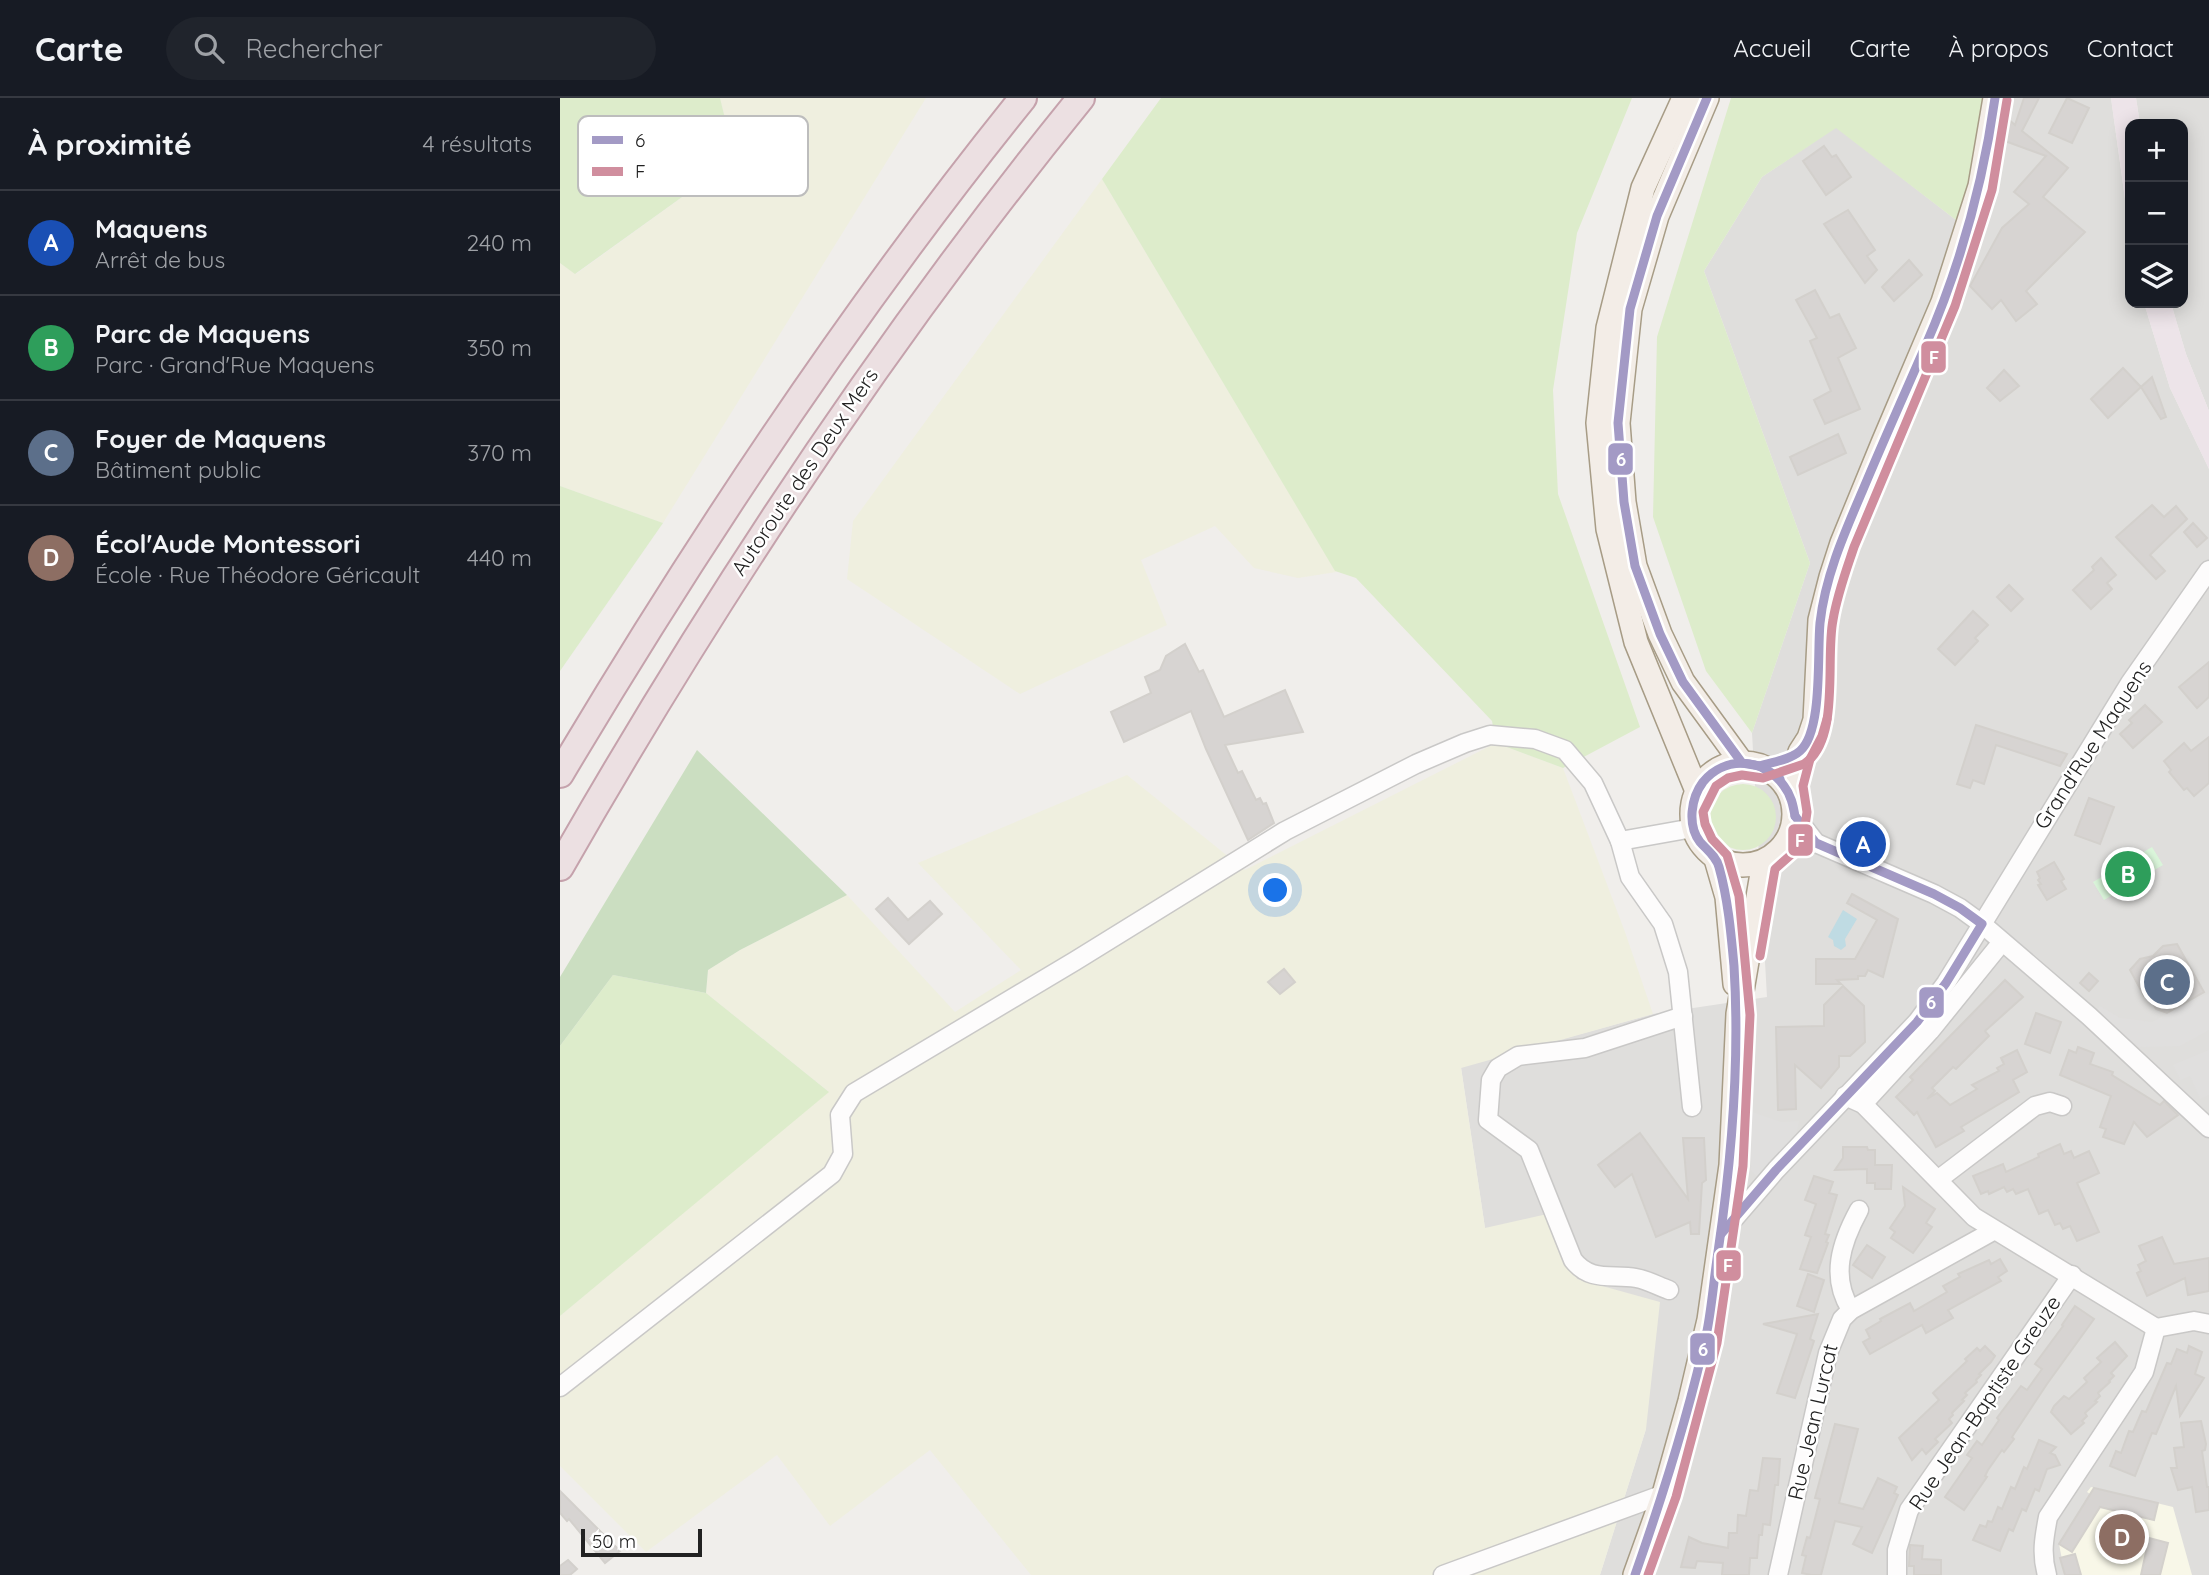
<!DOCTYPE html>
<html lang="fr">
<meta charset="utf-8">
<style>
body{margin:0;font-family:Quicksand,sans-serif;background:#20242c;color:#f1f3f6}
.controls{position:absolute;right:21px;top:21px;display:grid;overflow:hidden;border-radius:14px;box-shadow:0 4px 18px #0003}
.controls button{width:63px;height:63px;display:grid;place-items:center;padding:0;border:0;border-bottom:2px solid #363941;background:#171b24;color:#f1f3f6;font:35px sans-serif}
.scale{position:absolute;left:21px;bottom:18px;width:121px;box-sizing:border-box;padding-left:7px;border:4px solid #222;border-top:0;font-size:19px;line-height:24px;white-space:nowrap;color:#222;-webkit-text-stroke:5px #fff;paint-order:stroke}
.you{position:absolute;left:716px;top:793px;width:24px;height:24px;margin:-18px;border:5px solid #fff;border-radius:50%;background:#1a73e8;box-shadow:0 0 0 10px #1a73e833}
.badge{display:grid;place-items:center;width:46px;height:46px;border-radius:50%;background:#6a6968;color:#fff;font-size:23px;font-weight:700}
.pin{position:absolute;translate:-50% -50%;border:4px solid #fff;box-shadow:0 2px 7px #0006}
.list{margin:0;padding:0;list-style:none}
h2{display:flex;justify-content:space-between;align-items:center;height:91px;margin:0;padding:0 28px;font-size:30px}
h2 small{font-size:23px;font-weight:400;color:#9ea1a6}
.list li{display:grid;grid-template-columns:46px 1fr auto;gap:21px;align-items:center;box-sizing:border-box;height:105px;padding:0 28px;border-top:2px solid #363941}
.list b{display:block;font-size:26px;white-space:nowrap}
.list p{margin:0;font-size:23px;white-space:nowrap;color:#9ea1a6}
.list em{font-size:23px;font-style:normal;color:#9ea1a6}
.icon{flex:none;width:38px;height:38px;fill:none;stroke:currentColor;stroke-width:2;stroke-linecap:round;stroke-linejoin:round}
.map{position:relative;flex:none;width:1649px;height:1477px;overflow:hidden}
header{display:flex;align-items:center;gap:42px;box-sizing:border-box;height:98px;padding:0 35px;background:#171b24;border-bottom:2px solid #363941}
header strong{font-size:33px}
nav{display:flex;gap:38px;margin-inline-start:auto;font-size:24px}
.search{width:490px;height:63px;background:#20242c;display:flex;align-items:center;gap:18px;box-sizing:border-box;padding:0 24px;border-radius:38px;color:#9ea1a6;font-size:26px}
main{display:flex}
aside{flex:1;background:#171b24}
.map>svg:first-child{display:block}
.residential{fill:#dfdedc}
.industrial{fill:#ede4e9}
.education{fill:#f8f7e8}
.farmland{fill:#efefdf}
.grass{fill:#ddeccb}
.forest{fill:#cbdec1}
.park{fill:#daf5da}
.parking{fill:#e0dfde}
.water{fill:#bfdbe3}
.building{fill:#d7d4d2;stroke:#d3d0cc;stroke-width:2}
.lines{fill:none;stroke-linecap:round;stroke-linejoin:round}
.minor-casing{stroke:#c9c8c7;stroke-width:21}
.major-casing{stroke:#a79c86;stroke-width:26}
.highway-casing{stroke:#c5a2ac;stroke-width:30}
.minor{stroke:#fdfcfc;stroke-width:18}
.major{stroke:#f3ede7;stroke-width:23}
.highway{stroke:#ece0e2;stroke-width:26}
.bus-1-casing{stroke:#fff;stroke-width:14}
.bus-2-casing{stroke:#fff;stroke-width:14}
.bus-1{stroke:#a39ac5;stroke-width:9}
.bus-2{stroke:#d08e9e;stroke-width:9}
.labels{text-anchor:middle;stroke-width:5;stroke-linejoin:round;paint-order:stroke}
.street-label{font-size:21px;fill:#222;stroke:#fff}
.key{fill:#fff;stroke:#bdbdbd;stroke-width:2}
.key-label{font-size:19px;fill:#222}
.line-badge{stroke:#fff;stroke-width:2.5}
.badge-label{font-size:19px;text-anchor:middle;font-weight:bold;fill:#fff}
</style>
<header>
<strong>Carte</strong>
<div class="search"><svg class="icon" aria-label="search" viewBox="0 0 24 24"><circle cx="10" cy="10" r="6"/><path d="M15 15l6 6"/></svg>Rechercher</div>
<nav><a>Accueil</a><a>Carte</a><a>À propos</a><a>Contact</a></nav>
</header>
<main>
<aside>
<h2>À proximité<small>4 résultats</small></h2>
<ul class="list">
<li><span class="badge" style="background:#1a4fb4">A</span><div><b>Maquens</b><p>Arrêt de bus</p></div><em>240 m</em></li>
<li><span class="badge" style="background:#2e9e5b">B</span><div><b>Parc de Maquens</b><p>Parc · Grand'Rue Maquens</p></div><em>350 m</em></li>
<li><span class="badge" style="background:#5c6f8a">C</span><div><b>Foyer de Maquens</b><p>Bâtiment public</p></div><em>370 m</em></li>
<li><span class="badge" style="background:#8d6e63">D</span><div><b>Écol'Aude Montessori</b><p>École · Rue Théodore Géricault</p></div><em>440 m</em></li>
</ul>
</aside>
<div class="map">
<svg width="1649" height="1477" viewBox="0 0 1649 1477">
<rect width="100%" height="100%" fill="#f0eeeb"/>
<g class="residential">
<polygon points="1423,0 1551,0 1570,137 1570,205 1584,205 1610,290 1649,371 1649,1477 1040,1477 1086,1331 1017,1181 925,1130 901,969 1093,916 1207,899 1192,635 1250,465 1144,173 1202,79 1276,29 1396,122 1422,18"/>
<polygon points="1576,0 1649,0 1649,313 1626,256 1611,205 1623,205 1623,26 1580,26"/>
</g>
<g class="industrial">
<polygon points="1551,0 1576,0 1580,26 1570,26 1570,137"/>
<polygon points="1584,205 1611,205 1626,256 1649,313 1649,371 1610,290"/>
</g>
<polygon class="education" points="1531,1389 1613,1409 1632,1477 1505,1477 1499,1446 1530,1396 1527,1394"/>
<g class="farmland">
<polygon points="160,0 366,0 103,425 0,388 0,165 16,176 175,61"/>
<polygon points="542,81 776,474 738,480 694,470 655,428 581,462 607,527 460,596 287,481 293,423"/>
<polygon points="936,645 1003,670 1065,834 1093,916 901,970 925,1130 996,1114 1017,1181 1100,1204 1086,1331 1040,1477 471,1477 370,1352 270,1428 217,1357 86,1454 0,1368 0,1282 3,1277 0,1274 0,1218 268,993 146,895 148,872 180,852 287,797 395,914 461,872 358,765 567,677 685,772"/>
</g>
<g class="grass">
<polygon points="0,0 160,0 175,61 15,176 0,165"/>
<polygon points="601,0 1072,0 1017,135 993,292 998,396 1080,629 1003,670 936,645 932,623 796,480 775,473 542,81"/>
<polygon points="1171,0 1423,0 1415,74 1396,122 1276,30 1202,79 1144,173 1250,465 1192,635 1146,573 1093,419 1097,239"/>
<polygon points="0,388 103,425 0,573"/>
<circle cx="1183" cy="719" r="33"/>
<polygon points="53,877 146,895 269,994 0,1218 0,948"/>
</g>
<polygon class="forest" points="137,652 287,797 180,852 148,872 146,895 53,877 0,948 0,879"/>
<polygon class="park" points="1592,749 1603,767 1544,802 1533,784"/>
<g class="parking">
<polygon points="1649,895 1649,932 1620,948 1579,949 1535,913 1540,908 1560,920 1592,924"/>
<polygon points="1649,952 1649,997 1640,1001 1630,978 1620,982 1613,967"/>
<polygon points="1192,1014 1221,1024 1239,1023 1235,1042 1199,1081 1191,1072"/>
</g>
<polygon class="water" points="1283,812 1297,821 1285,841 1286,848 1281,852 1274,848 1273,842 1268,839"/>
<g class="building">
<polygon points="1464,0 1479,0 1462,33 1508,70 1483,99 1525,134 1466,193 1477,206 1456,223 1441,202 1432,211 1410,188 1442,130 1469,106 1454,94 1486,58 1445,43 1448,21 1455,27"/>
<polygon points="1507,0 1529,10 1512,45 1489,35"/>
<polygon points="1264,48 1272,59 1276,57 1291,79 1266,97 1243,63"/>
<polygon points="1288,112 1315,152 1307,158 1317,172 1305,185 1264,126"/>
<polygon points="1349,162 1362,177 1334,203 1322,189"/>
<polygon points="1255,192 1270,220 1279,216 1296,250 1278,260 1300,311 1265,326 1254,302 1271,293 1250,243 1257,240 1236,202"/>
<polygon points="1563,270 1581,289 1548,320 1531,301"/>
<polygon points="1444,272 1459,288 1440,303 1427,290"/>
<polygon points="1592,279 1606,319 1601,321 1581,289"/>
<polygon points="1278,336 1286,355 1238,377 1230,359"/>
<polygon points="1592,407 1604,419 1616,408 1627,421 1590,457 1605,473 1596,481 1556,439"/>
<polygon points="1633,425 1647,440 1637,449 1624,434"/>
<polygon points="1541,460 1556,477 1547,485 1552,491 1531,511 1513,492 1534,472 1532,469"/>
<polygon points="1449,487 1463,501 1451,513 1437,499"/>
<polygon points="1413,513 1428,527 1415,540 1418,543 1395,567 1378,551"/>
<polygon points="625,546 639,574 643,572 664,619 725,592 743,634 665,647 678,675 682,673 696,702 700,700 703,706 706,705 714,725 688,742 646,651 631,613 564,644 551,614 591,595 585,579 600,572 606,558"/>
<polygon points="1649,564 1649,599 1637,610 1619,589"/>
<polygon points="1585,607 1602,624 1573,650 1560,636 1572,625 1569,622"/>
<polygon points="1416,627 1498,653 1507,656 1500,668 1436,647 1424,686 1413,682 1410,690 1397,686"/>
<polygon points="1649,639 1649,685 1634,698 1627,690 1624,692 1609,674 1611,672 1604,663 1624,645 1631,653"/>
<polygon points="1529,700 1554,709 1540,746 1515,737"/>
<polygon points="1494,764 1504,781 1501,783 1506,791 1487,802 1478,787 1481,786 1478,782 1480,780 1477,774"/>
<polygon points="1292,796 1338,821 1323,879 1308,872 1305,878 1298,878 1298,881 1277,882 1281,886 1256,886 1256,861 1295,861 1317,822 1287,805"/>
<polygon points="328,800 348,822 370,803 382,816 349,846 316,811"/>
<polygon points="1617,846 1644,894 1607,915 1596,911 1588,896 1584,898 1570,872 1580,861 1593,858 1603,848"/>
<polygon points="724,871 735,884 720,896 708,884"/>
<polygon points="1529,875 1538,883 1529,893 1520,885"/>
<polygon points="1445,882 1463,899 1425,933 1429,938 1396,971 1393,969 1372,990 1375,993 1367,1001 1377,995 1390,1007 1417,991 1412,987 1439,973 1437,970 1444,966 1441,960 1457,952 1467,974 1453,982 1459,994 1401,1029 1404,1033 1376,1049 1357,1014 1354,1017 1336,999 1353,982 1350,979"/>
<polygon points="1283,888 1304,908 1305,944 1290,958 1279,958 1279,969 1261,990 1235,967 1236,1011 1218,1012 1216,929 1264,928 1264,907"/>
<polygon points="1476,915 1501,924 1490,955 1465,946"/>
<polygon points="1518,949 1534,955 1530,966 1553,974 1552,977 1600,1007 1604,1003 1618,1017 1587,1039 1574,1024 1564,1046 1543,1039 1546,1031 1540,1029 1551,998 1500,977 1509,952 1516,955"/>
<polygon points="1080,1035 1128,1101 1123,1040 1144,1040 1146,1082 1142,1085 1139,1136 1131,1136 1130,1124 1096,1139 1072,1076 1055,1089 1038,1067"/>
<polygon points="1500,1046 1504,1056 1511,1053 1514,1060 1529,1053 1539,1075 1517,1085 1539,1134 1517,1143 1510,1128 1503,1131 1500,1125 1495,1127 1488,1112 1479,1116 1468,1091 1456,1096 1453,1091 1447,1094 1444,1089 1429,1096 1428,1093 1421,1096 1413,1078 1443,1066 1446,1074 1479,1059 1478,1056"/>
<polygon points="1283,1049 1307,1049 1308,1052 1315,1052 1315,1067 1332,1067 1331,1091 1315,1091 1315,1085 1307,1085 1307,1071 1275,1072 1283,1060"/>
<polygon points="1254,1078 1273,1084 1269,1095 1277,1097 1265,1136 1269,1137 1266,1144 1268,1145 1257,1175 1240,1171 1251,1139 1245,1137 1256,1106 1245,1102"/>
<polygon points="1343,1089 1375,1111 1366,1125 1372,1129 1353,1155 1331,1140 1335,1134 1330,1130 1345,1108"/>
<polygon points="1602,1139 1614,1166 1649,1160 1649,1193 1628,1197 1625,1180 1587,1198 1577,1175 1581,1173 1578,1167 1586,1163 1579,1148"/>
<polygon points="1307,1147 1325,1159 1312,1180 1293,1167"/>
<polygon points="1440,1161 1447,1173 1438,1179 1441,1183 1388,1212 1393,1220 1366,1235 1362,1227 1310,1256 1303,1244 1310,1240 1306,1232 1321,1223 1320,1221 1350,1205 1354,1213 1387,1194 1383,1188 1400,1179 1398,1176 1429,1162 1431,1166"/>
<polygon points="1248,1176 1264,1182 1254,1214 1237,1208"/>
<polygon points="1515,1208 1534,1221 1487,1286 1452,1339 1454,1341 1444,1354 1442,1352 1428,1372 1425,1378 1427,1379 1404,1412 1385,1399 1412,1360 1407,1357 1417,1343 1422,1347 1439,1322 1437,1320 1461,1288 1467,1292 1482,1271 1475,1266 1503,1228 1502,1227"/>
<polygon points="1258,1216 1250,1241 1254,1243 1235,1300 1217,1295 1237,1236 1203,1226"/>
<polygon points="1555,1244 1567,1258 1551,1275 1554,1278 1549,1283 1550,1284 1538,1295 1540,1298 1535,1303 1537,1304 1525,1315 1527,1318 1522,1323 1524,1325 1511,1336 1491,1314 1494,1308 1504,1298 1509,1301 1527,1284 1524,1280 1541,1264 1537,1260"/>
<polygon points="1425,1248 1435,1258 1431,1264 1419,1276 1421,1277 1416,1282 1417,1284 1405,1295 1407,1297 1402,1302 1404,1303 1392,1315 1393,1317 1389,1321 1392,1325 1375,1341 1378,1344 1366,1356 1362,1351 1352,1362 1339,1340 1379,1302 1373,1295 1407,1263 1405,1261 1417,1250 1420,1253"/>
<polygon points="1629,1248 1642,1254 1635,1276 1644,1280 1620,1318 1616,1288 1596,1336 1592,1335 1575,1378 1550,1368 1556,1353 1561,1355 1569,1333 1573,1334 1582,1313 1586,1314 1607,1265 1611,1266 1617,1251 1627,1255"/>
<polygon points="1641,1323 1646,1346 1645,1352 1642,1353 1647,1389 1649,1389 1649,1412 1636,1414 1632,1389 1618,1392 1611,1370 1617,1370 1614,1350 1624,1349 1621,1325"/>
<polygon points="1275,1326 1298,1331 1279,1405 1303,1411 1318,1380 1337,1389 1334,1395 1338,1397 1312,1455 1293,1446 1302,1429 1275,1423 1261,1477 1251,1477 1242,1475 1246,1458 1242,1457 1247,1439 1250,1440 1260,1401 1255,1400"/>
<polygon points="1479,1342 1496,1349 1490,1355 1495,1357 1500,1367 1487,1371 1479,1393 1475,1391 1466,1413 1462,1411 1453,1433 1449,1431 1440,1453 1413,1442 1420,1427 1426,1429 1428,1423 1432,1424 1438,1409 1442,1411 1451,1389 1455,1391 1464,1369 1467,1371"/>
<polygon points="1203,1360 1220,1361 1218,1387 1215,1387 1210,1427 1203,1426 1202,1437 1199,1437 1197,1460 1190,1460 1189,1477 1162,1477 1163,1465 1137,1463 1135,1470 1121,1469 1129,1439 1142,1445 1168,1450 1169,1435 1177,1435 1178,1417 1186,1418 1190,1392 1198,1393"/>
<polygon points="1534,1390 1598,1405 1594,1422 1540,1409 1512,1454 1499,1446"/>
<polygon points="0,1393 60,1453 45,1465 9,1421 7,1423 0,1415"/>
<polygon points="1589,1440 1608,1445 1600,1477 1581,1477"/>
<polygon points="1350,1447 1363,1448 1362,1461 1381,1462 1381,1477 1354,1477 1354,1468 1349,1468"/>
<polygon points="1515,1456 1521,1477 1505,1477 1500,1460"/>
<polygon points="8,1462 17,1471 10,1477 0,1477 0,1468"/>
</g>
<g class="lines">
<defs>
<g id="minor">
<polyline points="1235,718 1256,745 1374,796 1400,810 1422,826 1529,918 1649,1030"/>
<polyline points="1060,743 1070,779 1103,826 1118,874 1132,1009"/>
<polyline points="1223,748 1256,745"/>
<polyline points="1285,998 1303,1006 1414,1119 1596,1230"/>
<polyline points="1303,1006 1370,933 1442,844"/>
<polyline points="1379,1081 1475,1008 1490,1004 1502,1008"/>
<polyline points="1161,1136 1216,1072 1357,924 1386,885 1570,585 1649,472"/>
<path d="M1109,1192C1098,1188 1087,1182 1076,1180C1051,1176 1030,1184 1013,1162L969,1052L928,1022L931,982L938,970L958,958L1025,950L1123,918"/>
<path d="M1291,1212C1270,1179 1281,1145 1299,1112"/>
<polyline points="1596,1230 1634,1223 1649,1226"/>
<polyline points="0,1289 272,1076 283,1056 280,1017 294,995 515,863 725,733 856,666 905,645 930,637 975,641 1005,652 1033,685 1060,743 1133,730"/>
<polyline points="883,1477 1104,1396"/>
<polyline points="1218,1477 1268,1255 1282,1221 1291,1212 1433,1133"/>
<polyline points="1337,1477 1337,1452 1349,1412 1512,1177"/>
<path d="M1487,1477C1481,1456 1484,1440 1488,1419L1584,1274L1596,1230"/>
</g>
<g id="major">
<polyline points="1124,0 1083,90 1048,230 1038,325 1048,431 1076,544 1137,693"/>
<polyline points="1147,0 1097,118 1070,211 1058,325 1064,404 1075,468 1100,536 1123,584 1182,665"/>
<circle cx="1183" cy="716" r="51"/>
<polyline points="1229,692 1240,654 1249,640 1255,622 1260,522 1271,479 1282,445 1323,345 1383,204 1420,88 1435,0"/>
<polyline points="1156,761 1167,799 1175,886"/>
<polyline points="1075,1477 1104,1396 1130,1303 1149,1222 1171,1067 1178,916 1204,764"/>
</g>
<g id="highway">
<path d="M0,676C140,441 291,213 463,0"/>
<path d="M0,769C155,498 324,242 521,0"/>
</g>
</defs>
<use href="#minor" class="minor-casing"/>
<use href="#major" class="major-casing"/>
<use href="#highway" class="highway-casing"/>
<use href="#minor" class="minor"/>
<use href="#major" class="major"/>
<use href="#highway" class="highway"/>
<defs>
<g id="bus-1">
<polyline points="1147,0 1097,118 1070,211 1058,325 1064,404 1075,468 1100,536 1123,584 1182,665 1200,668 1220,681"/>
<path d="M1200,668C1212,664 1230,662 1240,653C1263,633 1257,556 1260,525C1265,479 1284,436 1302,394C1322,346 1344,297 1365,249C1400,169 1423,86 1435,0"/>
<polyline points="1161,1136 1216,1072 1357,924 1386,885 1422,826 1400,810 1374,796 1256,745 1235,718"/>
<path d="M1075,1477C1103,1397 1129,1316 1147,1233C1152,1207 1154,1180 1158,1154C1172,1059 1180,964 1174,868C1171,835 1168,801 1159,769C1156,758 1147,752 1140,744C1127,727 1131,700 1143,684C1165,657 1205,660 1224,688C1231,697 1233,707 1235,718"/>
</g>
<g id="bus-2">
<polyline points="1200,858 1215,771 1233,755 1244,735 1247,714 1243,688 1250,661 1262,638 1267,621"/>
<path d="M1088,1477L1116,1399L1157,1245L1183,1068L1190,917L1179,798L1167,757L1152,741L1145,726L1143,714L1156,688L1168,680L1182,677L1203,680L1244,666C1281,642 1265,560 1273,522C1277,497 1286,473 1294,449L1395,208L1432,92L1447,2"/>
</g>
</defs>
<use href="#bus-1" class="bus-1-casing"/>
<use href="#bus-2" class="bus-2-casing"/>
<use href="#bus-1" class="bus-1"/>
<use href="#bus-2" class="bus-2"/>
</g>
<g class="labels">
<g class="street-label">
<text transform="translate(245 374) rotate(-56)" y="7">Autoroute des Deux Mers</text>
<text transform="translate(1533 647) rotate(-57)" y="7">Grand'Rue Maquens</text>
<text transform="translate(1425 1305) rotate(-56)" y="7">Rue Jean-Baptiste Greuze</text>
<text transform="translate(1253 1324) rotate(-77)" y="7">Rue Jean Lurcat</text>
</g>
</g>
<rect x="18" y="18" width="230" height="80" rx="10" class="key"/>
<rect x="32" y="38" width="31" height="8" fill="#a39ac5"/>
<rect x="32" y="69" width="31" height="9" fill="#d08e9e"/>
<g class="key-label">
<text x="75" y="49">6</text>
<text x="75" y="80">F</text>
</g>
<g class="line-badge">
<rect x="1360" y="242" width="27" height="34" rx="7" fill="#d08e9e"/>
<rect x="1047" y="344" width="27" height="34" rx="7" fill="#a39ac5"/>
<rect x="1227" y="725" width="27" height="34" rx="7" fill="#d08e9e"/>
<rect x="1358" y="888" width="27" height="33" rx="7" fill="#a39ac5"/>
<rect x="1155" y="1151" width="27" height="33" rx="7" fill="#d08e9e"/>
<rect x="1129" y="1234" width="27" height="34" rx="7" fill="#a39ac5"/>
</g>
<g class="badge-label">
<text x="1374" y="266">F</text>
<text x="1061" y="368">6</text>
<text x="1240" y="749">F</text>
<text x="1371" y="911">6</text>
<text x="1168" y="1174">F</text>
<text x="1143" y="1258">6</text>
</g>
</svg>
<div class="controls">
<button>+</button>
<button>−</button>
<button><svg class="icon" aria-label="layers" viewBox="0 0 24 24"><path d="M12 4l9 5-9 5-9-5zM3 14l9 5 9-5"/></svg></button>
</div>
<div class="scale">50 m</div>
<div class="you"></div>
<div class="pin badge" style="left:1303px;top:746px;background:#1a4fb4">A</div>
<div class="pin badge" style="left:1568px;top:776px;background:#2e9e5b">B</div>
<div class="pin badge" style="left:1607px;top:884px;background:#5c6f8a">C</div>
<div class="pin badge" style="left:1562px;top:1439px;background:#8d6e63">D</div>
</div>
</main>
